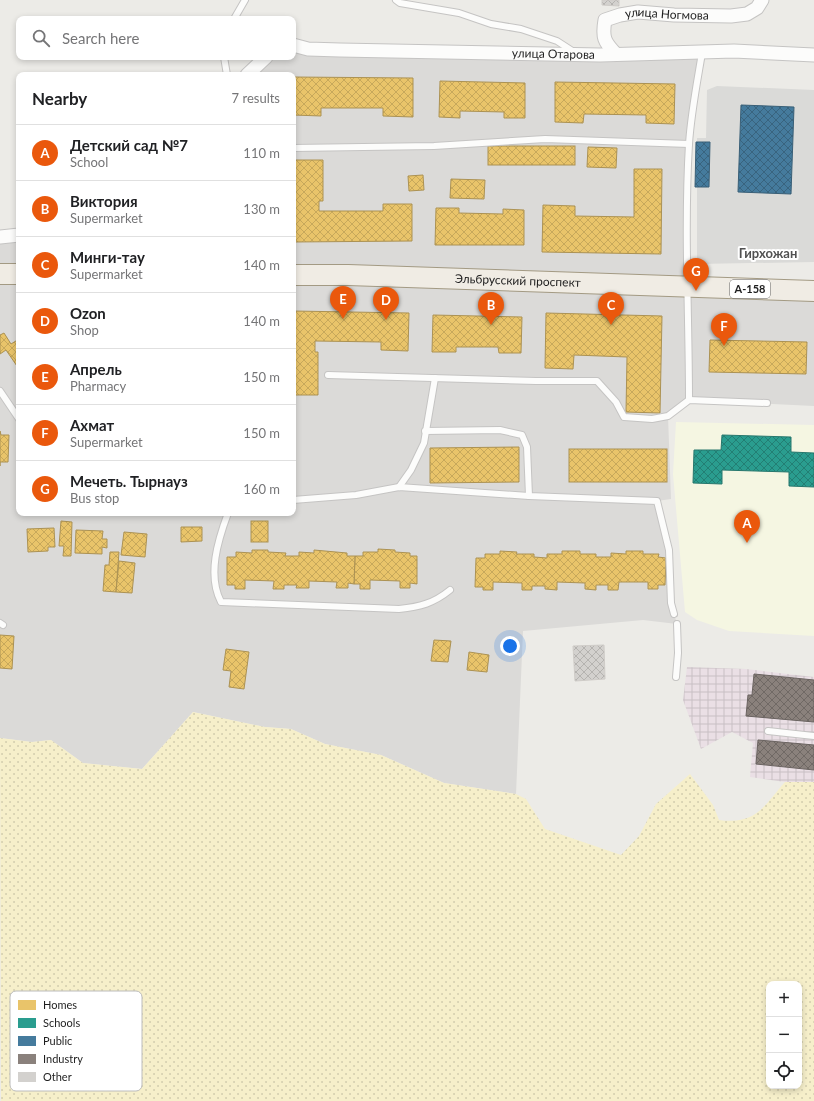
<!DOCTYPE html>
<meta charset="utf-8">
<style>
body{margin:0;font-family:Lato,sans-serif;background:#f6f6f6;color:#202124}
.controls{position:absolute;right:12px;bottom:12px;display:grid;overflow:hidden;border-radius:8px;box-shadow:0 2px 6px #0003}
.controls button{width:36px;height:36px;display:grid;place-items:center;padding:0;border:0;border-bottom:1px solid #e0e0e0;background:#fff;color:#202124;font:20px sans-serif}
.you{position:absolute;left:510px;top:646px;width:14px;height:14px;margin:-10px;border:3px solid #fff;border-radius:50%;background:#1a73e8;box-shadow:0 0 0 6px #1a73e833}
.badge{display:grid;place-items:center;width:26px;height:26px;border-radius:50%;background:#ea580c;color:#fff;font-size:13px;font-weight:700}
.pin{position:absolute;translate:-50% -33px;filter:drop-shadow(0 1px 2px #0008)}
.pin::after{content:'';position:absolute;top:21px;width:14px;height:12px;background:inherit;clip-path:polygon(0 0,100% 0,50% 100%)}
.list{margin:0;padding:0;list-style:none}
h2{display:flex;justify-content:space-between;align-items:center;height:52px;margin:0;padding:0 16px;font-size:17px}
h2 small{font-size:13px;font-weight:400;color:#757577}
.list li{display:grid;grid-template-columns:26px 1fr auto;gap:12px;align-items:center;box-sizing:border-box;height:56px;padding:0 16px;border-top:1px solid #e0e0e0}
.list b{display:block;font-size:15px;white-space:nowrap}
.list p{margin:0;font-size:13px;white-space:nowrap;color:#757577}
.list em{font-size:13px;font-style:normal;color:#757577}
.icon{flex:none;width:22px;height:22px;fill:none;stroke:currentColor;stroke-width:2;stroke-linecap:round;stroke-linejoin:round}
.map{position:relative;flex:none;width:814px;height:1101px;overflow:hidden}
.search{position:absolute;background:#fff;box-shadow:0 2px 6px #0003;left:16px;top:16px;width:280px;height:44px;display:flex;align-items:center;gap:10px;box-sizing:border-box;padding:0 14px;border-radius:8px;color:#757577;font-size:15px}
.panel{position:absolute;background:#fff;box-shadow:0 2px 6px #0003;left:16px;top:72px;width:280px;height:444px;border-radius:8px}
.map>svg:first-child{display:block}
.residential{fill:#dbdad8}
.industrial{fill:url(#industrial-grid)}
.education{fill:#f5f6e2}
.religious{fill:#dadad8}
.sand{fill:url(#sand-dots);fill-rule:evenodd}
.homes{fill:url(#homes-cross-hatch);stroke:#ac9253}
.schools{fill:url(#schools-cross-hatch);stroke:#26776d}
.public{fill:url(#public-cross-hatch);stroke:#395f77}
.industry{fill:url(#industry-cross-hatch);stroke:#6a6360}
.building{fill:url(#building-cross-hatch);stroke:#cfccc8}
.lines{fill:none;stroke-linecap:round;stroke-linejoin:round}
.lane-casing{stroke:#c5c4c3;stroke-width:8}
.street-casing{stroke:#c5c4c3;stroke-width:15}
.primary-casing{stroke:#a39a83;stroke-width:22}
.lane{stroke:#fcfcfb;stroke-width:6}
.street{stroke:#fcfcfb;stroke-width:13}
.primary{stroke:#f0ece4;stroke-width:20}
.labels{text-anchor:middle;stroke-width:4;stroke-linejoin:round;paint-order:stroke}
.shield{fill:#fff;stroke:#626262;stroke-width:1}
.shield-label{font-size:11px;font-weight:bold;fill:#1e1e1e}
.street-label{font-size:12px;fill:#1e1e1e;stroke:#fff}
.neighbourhood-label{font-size:13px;font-weight:bold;fill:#515151;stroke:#fff}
.key{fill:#fff;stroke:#bcbcbc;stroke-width:1}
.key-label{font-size:11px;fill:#1e1e1e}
</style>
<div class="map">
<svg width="814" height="1101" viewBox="0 0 814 1101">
<defs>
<pattern id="industrial-grid" width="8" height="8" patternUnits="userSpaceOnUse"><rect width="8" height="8" fill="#eadfe5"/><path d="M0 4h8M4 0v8" fill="none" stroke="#c8bfc4"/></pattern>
<pattern id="sand-dots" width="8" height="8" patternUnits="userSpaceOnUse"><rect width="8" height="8" fill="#f6efca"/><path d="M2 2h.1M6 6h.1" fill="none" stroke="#d2ccad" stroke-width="1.8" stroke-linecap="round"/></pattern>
<pattern id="homes-cross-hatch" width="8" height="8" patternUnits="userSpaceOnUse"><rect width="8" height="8" fill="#e9c46a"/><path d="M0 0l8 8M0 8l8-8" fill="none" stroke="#c7a85b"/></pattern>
<pattern id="schools-cross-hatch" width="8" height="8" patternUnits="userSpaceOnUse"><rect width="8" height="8" fill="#2a9d8f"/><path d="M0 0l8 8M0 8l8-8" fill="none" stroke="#237f74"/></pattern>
<pattern id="public-cross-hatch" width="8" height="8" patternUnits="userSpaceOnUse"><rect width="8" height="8" fill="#457b9d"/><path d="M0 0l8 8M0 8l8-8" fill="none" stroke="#39647f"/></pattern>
<pattern id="industry-cross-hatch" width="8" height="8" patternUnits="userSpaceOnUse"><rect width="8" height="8" fill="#8a817c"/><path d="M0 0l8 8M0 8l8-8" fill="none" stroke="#706965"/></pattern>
<pattern id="building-cross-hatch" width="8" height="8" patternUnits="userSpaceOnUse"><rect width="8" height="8" fill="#d3d1ce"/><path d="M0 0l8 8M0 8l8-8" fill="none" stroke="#b5b3b0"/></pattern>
</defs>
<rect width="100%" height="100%" fill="#ecebe7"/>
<polygon class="residential" points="293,45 702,53 689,144 687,287 814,291 814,406 689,400 668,416 671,499 657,501 669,550 671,603 677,624 643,620 523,631 516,794 444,783 381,755 325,744 291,729 265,727 193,712 142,769 83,763 51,740 32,742 0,738 0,237 19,235 19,513 293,513 293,75 247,75 266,57 293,57"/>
<polygon class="industrial" points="687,667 746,669 814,677 814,782 785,782 750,777 753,743 732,732 701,749 683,700"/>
<polygon class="education" points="676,422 814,425 814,636 729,631 697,620 685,612 673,474"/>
<polygon class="religious" points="717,86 814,90 814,262 697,264 697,138 706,138 707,90"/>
<path class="sand" d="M193,712L265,727L291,729L325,744L381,755L444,783L516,794L526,799L545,829L621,855L639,836L656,804L690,774L713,805L719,820C756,825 763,807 785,782H814V1101H1L0,738L32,742L51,740L83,763L142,769ZM769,984H799V1086H769Z"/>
<g class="homes">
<polygon points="294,77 413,78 413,117 383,116 383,108 321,108 321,116 293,115"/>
<polygon points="440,81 525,83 525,118 504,118 504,112 460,111 460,118 439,117"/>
<polygon points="555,82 675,84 674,124 646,123 646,115 584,114 583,123 555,122"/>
<rect x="488" y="146" width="87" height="19"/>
<polygon points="588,147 617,148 616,168 587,167"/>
<polygon points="293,160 323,160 323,201 319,201 319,211 383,211 383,204 412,204 412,241 293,242"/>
<polygon points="634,169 662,169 661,254 542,252 543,205 575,206 575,216 634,217"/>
<polygon points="423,175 424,190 409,191 408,176"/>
<polygon points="451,179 485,180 484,199 450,198"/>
<polygon points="436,208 459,208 459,213 503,214 503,209 524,210 524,245 435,245"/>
<polygon points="293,311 409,313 408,351 381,350 381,342 315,341 315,352 318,352 318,395 293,395"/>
<polygon points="546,313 662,316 660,413 626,412 627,357 574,355 573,369 545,368"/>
<polygon points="433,315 522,317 521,353 499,353 498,347 456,347 456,352 432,352"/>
<polygon points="4,333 11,344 19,339 19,369 6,350 0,354 0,335"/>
<polygon points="710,340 807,342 806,374 709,372"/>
<polygon points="0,431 1,435 9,435 8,462 0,462 0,466"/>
<polygon points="519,447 519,482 430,483 430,448"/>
<rect x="569" y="449" width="98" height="33"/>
<polygon points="61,521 72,522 71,556 63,556 64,546 59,546"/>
<rect x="251" y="521" width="17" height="21"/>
<polygon points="181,527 202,527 202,541 181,542"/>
<polygon points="54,528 55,547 48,547 48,551 28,552 27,529"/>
<polygon points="76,530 103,531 102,539 107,539 107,548 102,547 102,554 75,553"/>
<polygon points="124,532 147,534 145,557 121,555"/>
<polygon points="378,549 395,550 395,552 410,553 410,556 417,556 417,584 410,583 410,588 400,588 400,581 370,580 370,589 360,589 360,584 354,584 355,556 363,556 363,552 378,552"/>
<polygon points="252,550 268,550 268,552 286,553 285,556 299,556 299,552 314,553 314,550 347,553 347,556 355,556 354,584 348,583 348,588 336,588 337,582 309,581 309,588 296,588 297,585 284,585 284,589 273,589 274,581 245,580 245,589 235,589 235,585 227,585 227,557 236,557 236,552 252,553"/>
<polygon points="500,551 517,552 516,554 534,554 534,557 547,558 547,554 562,554 562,551 580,551 580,554 596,554 596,557 611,557 611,553 626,554 626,551 643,551 643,554 659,554 658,557 666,558 665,585 658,585 658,589 648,589 648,582 619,582 618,590 608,590 608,585 596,585 596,590 585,589 585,583 557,582 557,590 545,589 545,586 532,586 532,590 522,590 522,583 493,582 493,590 483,590 483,587 475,587 476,558 485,558 485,554 500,554"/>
<polygon points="110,552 119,552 116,592 103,591 105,565 109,565"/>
<polygon points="119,561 135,563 132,593 116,592"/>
<polygon points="0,635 14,636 12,669 0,668"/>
<polygon points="434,640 451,641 448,662 431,661"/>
<polygon points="226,649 249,652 244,689 229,687 231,671 223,670"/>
<polygon points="469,652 489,655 487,672 467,670"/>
</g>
<polygon class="schools" points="722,435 791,437 791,452 814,453 814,487 789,486 789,472 722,470 722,484 693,483 694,450 721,450"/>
<g class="public">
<polygon points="741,105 794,107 791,194 738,192"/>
<polygon points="696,142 710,142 709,187 695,187"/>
</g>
<g class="industry">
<polygon points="754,674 814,680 814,722 746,716 748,695 752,695"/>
<polygon points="758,740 814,745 814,770 756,764"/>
</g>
<g class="building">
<polygon points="602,0 619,0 619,6 602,5"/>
<polygon points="604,645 605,679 575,681 573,646"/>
</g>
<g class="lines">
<defs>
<g id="lane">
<polyline points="396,0 400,3 459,13 491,24 521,29 557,41 574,52"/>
<polyline points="234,19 245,0"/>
<polyline points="224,57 227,75"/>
<polyline points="293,148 434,146 545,139 689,144"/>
<polyline points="328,375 536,381 597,381 616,402 624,417 652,419 668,416 689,400 767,403"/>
<polyline points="0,391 19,419"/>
<path d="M689,400C689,315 684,229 689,144C691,113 697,83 702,53"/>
<polyline points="425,431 500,430 522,435 527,447 529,496"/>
<polyline points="399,487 411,470 424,443 435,378"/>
<polyline points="293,500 356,495 399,487 529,496 657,501 669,550 671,603 674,614"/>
<path d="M228,513C218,540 207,575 221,602L399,609C420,607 434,603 450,590"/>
<polyline points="0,623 3,625"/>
<polyline points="676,677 678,653 677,624"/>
<polyline points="768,731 814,736"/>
</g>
<g id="street">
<path id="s1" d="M293,45L308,49L340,50L600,55L734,51L814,55"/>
<path id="s2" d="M616,54C604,42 602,37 605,20L620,15L638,12L674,15L731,16L747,14L757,8L762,0"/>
<polyline points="247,75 266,57"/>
<polyline points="0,237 19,235"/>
</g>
<g id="primary">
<polyline points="0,274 19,274"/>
<path id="s3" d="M293,275H348L814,291"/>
</g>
</defs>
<use href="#lane" class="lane-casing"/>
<use href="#street" class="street-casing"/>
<use href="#primary" class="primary-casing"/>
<use href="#lane" class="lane"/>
<use href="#street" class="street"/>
<use href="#primary" class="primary"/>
</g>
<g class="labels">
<rect class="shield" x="730" y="280" width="40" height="18" rx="3"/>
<g class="shield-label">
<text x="750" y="293">А-158</text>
</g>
<g class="street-label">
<text dy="4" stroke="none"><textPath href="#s2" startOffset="101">улица Ногмова</textPath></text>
<text dy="4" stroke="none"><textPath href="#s1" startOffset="261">улица Отарова</textPath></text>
<text dy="4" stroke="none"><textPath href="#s3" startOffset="225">Эльбрусский проспект</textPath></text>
</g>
<g class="neighbourhood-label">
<text x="768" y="258">Гирхожан</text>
</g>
</g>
<rect x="10" y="991" width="132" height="100" rx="6" class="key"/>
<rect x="18" y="1000" width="18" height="10" fill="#e9c46a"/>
<rect x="18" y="1018" width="18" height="10" fill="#2a9d8f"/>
<rect x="18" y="1036" width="18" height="10" fill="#457b9d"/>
<rect x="18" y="1054" width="18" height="10" fill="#8a817c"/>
<rect x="18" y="1072" width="18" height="10" fill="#d3d1ce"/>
<g class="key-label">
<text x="43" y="1009">Homes</text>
<text x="43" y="1027">Schools</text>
<text x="43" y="1045">Public</text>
<text x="43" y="1063">Industry</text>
<text x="43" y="1081">Other</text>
</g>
</svg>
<div class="controls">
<button>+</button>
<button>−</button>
<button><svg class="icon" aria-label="locate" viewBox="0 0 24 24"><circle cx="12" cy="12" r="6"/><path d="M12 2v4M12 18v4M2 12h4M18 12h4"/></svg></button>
</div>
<div class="you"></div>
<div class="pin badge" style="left:747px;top:543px">A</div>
<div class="pin badge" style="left:491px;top:325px">B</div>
<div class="pin badge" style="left:611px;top:325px">C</div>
<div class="pin badge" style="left:386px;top:320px">D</div>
<div class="pin badge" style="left:343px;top:319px">E</div>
<div class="pin badge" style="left:724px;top:346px">F</div>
<div class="pin badge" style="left:696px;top:291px">G</div>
<div class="search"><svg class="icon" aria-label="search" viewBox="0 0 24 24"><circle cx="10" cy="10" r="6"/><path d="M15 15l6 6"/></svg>Search here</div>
<section class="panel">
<h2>Nearby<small>7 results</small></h2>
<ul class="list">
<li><span class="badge">A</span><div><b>Детский сад №7</b><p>School</p></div><em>110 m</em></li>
<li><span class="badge">B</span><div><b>Виктория</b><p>Supermarket</p></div><em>130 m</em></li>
<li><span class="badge">C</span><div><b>Минги-тау</b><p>Supermarket</p></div><em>140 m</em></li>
<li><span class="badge">D</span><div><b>Ozon</b><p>Shop</p></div><em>140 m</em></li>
<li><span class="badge">E</span><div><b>Апрель</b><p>Pharmacy</p></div><em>150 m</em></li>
<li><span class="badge">F</span><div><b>Ахмат</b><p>Supermarket</p></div><em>150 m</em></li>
<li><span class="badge">G</span><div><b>Мечеть. Тырнауз</b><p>Bus stop</p></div><em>160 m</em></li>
</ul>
</section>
</div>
